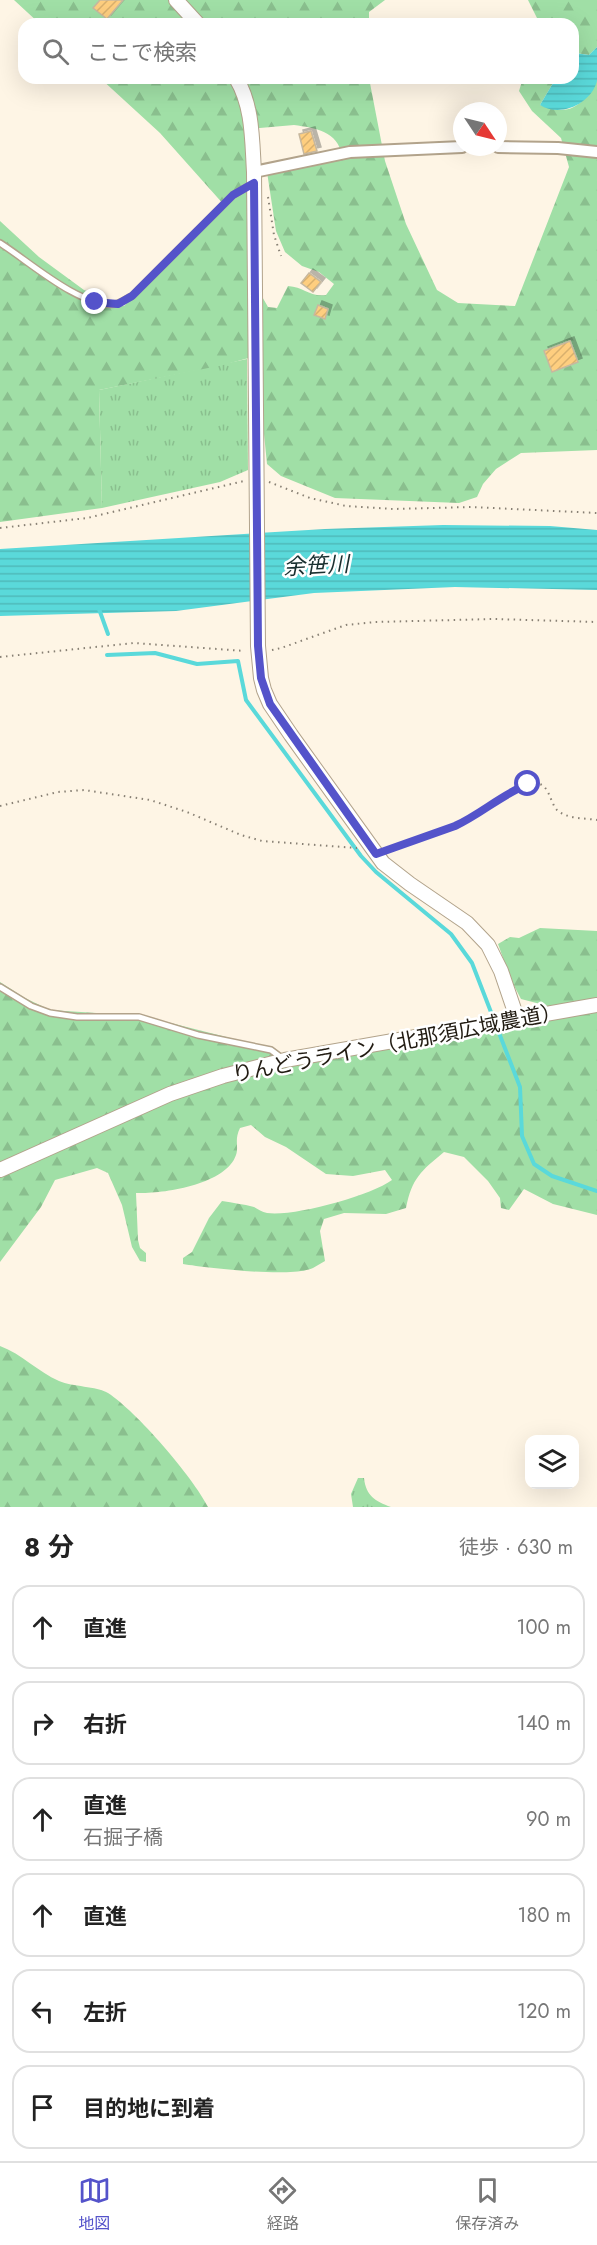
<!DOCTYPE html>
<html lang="ja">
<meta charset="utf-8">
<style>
body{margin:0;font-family:Jost,"Noto Sans JP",sans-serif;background:#f6f6f6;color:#222}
.controls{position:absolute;right:18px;bottom:18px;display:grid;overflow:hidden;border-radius:12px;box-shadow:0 6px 24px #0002}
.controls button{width:54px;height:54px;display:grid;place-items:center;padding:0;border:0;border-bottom:2px solid #e0e0e0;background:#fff;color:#222;font:30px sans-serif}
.compass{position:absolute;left:453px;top:102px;width:54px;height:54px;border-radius:50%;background:#fff;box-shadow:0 6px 24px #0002;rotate:125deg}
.stop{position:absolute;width:18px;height:18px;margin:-14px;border:4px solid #5453ca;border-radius:50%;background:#fff}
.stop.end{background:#5453ca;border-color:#fff;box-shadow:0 2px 6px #0008}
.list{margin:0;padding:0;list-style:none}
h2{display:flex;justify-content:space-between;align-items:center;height:78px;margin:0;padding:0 24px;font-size:26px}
h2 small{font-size:20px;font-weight:400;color:#767676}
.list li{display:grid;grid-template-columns:39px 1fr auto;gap:18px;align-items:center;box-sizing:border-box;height:84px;margin:0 12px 12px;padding:0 12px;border:2px solid #e0e0e0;border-radius:18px}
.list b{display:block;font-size:22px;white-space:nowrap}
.list p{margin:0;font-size:20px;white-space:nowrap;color:#767676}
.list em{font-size:20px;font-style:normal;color:#767676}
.icon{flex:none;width:33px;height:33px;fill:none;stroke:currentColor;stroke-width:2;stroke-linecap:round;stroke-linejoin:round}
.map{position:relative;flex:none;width:597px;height:1507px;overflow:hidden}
.search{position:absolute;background:#fff;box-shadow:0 6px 24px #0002;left:18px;right:18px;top:18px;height:66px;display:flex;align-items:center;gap:15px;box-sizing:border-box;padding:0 21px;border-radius:18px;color:#767676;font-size:22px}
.sheet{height:654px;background:#fff}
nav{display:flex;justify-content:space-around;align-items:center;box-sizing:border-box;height:84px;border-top:2px solid #e0e0e0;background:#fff;font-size:16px;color:#767676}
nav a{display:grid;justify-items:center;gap:3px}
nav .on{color:#5453ca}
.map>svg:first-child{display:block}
.grass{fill:url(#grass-tufts)}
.forest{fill:url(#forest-firs);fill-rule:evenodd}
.water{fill:url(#water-rules)}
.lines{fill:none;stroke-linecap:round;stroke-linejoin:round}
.stream{stroke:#5ad9da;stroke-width:4}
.building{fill:url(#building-hatch);stroke:#c7b89f;stroke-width:1.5;filter:url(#shadow)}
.service-casing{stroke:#b2a38b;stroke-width:8}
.minor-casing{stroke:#b2a38b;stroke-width:14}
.tertiary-casing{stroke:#b2a38b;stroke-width:16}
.path{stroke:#888074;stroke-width:2;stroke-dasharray:1.5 4.5;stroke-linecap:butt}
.service{stroke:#fff;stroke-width:5}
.minor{stroke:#fff;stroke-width:10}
.tertiary{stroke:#fff;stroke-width:14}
.route{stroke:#5453ca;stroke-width:8}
.labels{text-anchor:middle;stroke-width:5;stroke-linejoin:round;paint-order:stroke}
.street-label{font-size:21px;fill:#211b12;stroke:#fff}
.water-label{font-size:22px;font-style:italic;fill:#1a3030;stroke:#fff}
</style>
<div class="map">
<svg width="597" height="1507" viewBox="0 0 597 1507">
<defs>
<pattern id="grass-tufts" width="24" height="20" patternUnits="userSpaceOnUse" patternTransform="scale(1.5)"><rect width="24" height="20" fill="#a0dfa6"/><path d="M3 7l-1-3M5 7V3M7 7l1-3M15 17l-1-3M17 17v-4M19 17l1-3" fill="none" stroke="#8abf8e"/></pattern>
<pattern id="forest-firs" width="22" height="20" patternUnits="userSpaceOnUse" patternTransform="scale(1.5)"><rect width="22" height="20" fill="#a0dfa6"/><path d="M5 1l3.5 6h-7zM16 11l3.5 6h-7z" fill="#8abf8e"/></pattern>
<pattern id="water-rules" width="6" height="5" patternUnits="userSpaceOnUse" patternTransform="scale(1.5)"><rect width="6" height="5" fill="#5ad9da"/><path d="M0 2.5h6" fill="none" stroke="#4ebaba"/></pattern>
<pattern id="building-hatch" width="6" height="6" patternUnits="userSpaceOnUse" patternTransform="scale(1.5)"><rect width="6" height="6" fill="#fece7f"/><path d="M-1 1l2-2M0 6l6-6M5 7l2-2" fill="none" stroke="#d9b06d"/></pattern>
<filter id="shadow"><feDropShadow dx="4" dy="-4" stdDeviation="0" flood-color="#0004"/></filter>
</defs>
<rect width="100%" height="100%" fill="#fef5e5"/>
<g class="grass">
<polygon points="247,359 248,470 220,482 102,508 99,390"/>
<path d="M358,1478H364C366,1496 375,1501 391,1507H353L351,1494Z"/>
</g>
<g class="forest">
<polygon points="14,0 385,0 369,12 369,24 40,24"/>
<polygon points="528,0 597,0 597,47 589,55 576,53 573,56 573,24 536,24 537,18"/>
<path d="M100,78H369L385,161L406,224L437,290L458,303L515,306L569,167L561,138L532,111L519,91L523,78H556L540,105C547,106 553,110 560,110C578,111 590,94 597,80V450L521,453L496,469L483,484L477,497L459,503L335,498L281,476L267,464L260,394V355L223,365L99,390L102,508L0,522V221L39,257L84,290L124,306L225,206L160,133ZM294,125C315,128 338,131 342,156L267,172L276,231L285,252L302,266L319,272L334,284L326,295C309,297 304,287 288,286L277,308L268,307L252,279L248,129Z"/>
<path d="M540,928L597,931V1215L553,1204L524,1189L509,1210L501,1208L500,1198L488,1181L464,1157L444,1152C421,1171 412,1178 406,1208L386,1214L344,1213L324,1219L320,1231L325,1261C321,1263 317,1266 313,1268C292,1278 208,1268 183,1264V1258L192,1252L209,1218L222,1201C233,1203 243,1204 254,1207C258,1209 262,1212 267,1213C293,1217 370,1196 392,1180L385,1170L353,1176L326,1174L286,1147L265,1137L251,1125L240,1128C234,1140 239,1146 236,1155C226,1185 162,1194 136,1193L138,1240L140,1248L146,1253V1262L140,1261L132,1247L122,1205L108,1173L97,1168L55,1180L41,1207L0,1262V982L25,998L50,1010L143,1016L274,1049L294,1061L550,1018L548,1006L521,999L511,980L498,944L510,937L519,938Z"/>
<path d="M0,1346C22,1354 38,1372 59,1381C73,1387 96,1386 108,1393C136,1411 193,1477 208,1507H0Z"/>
</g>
<g class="water">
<path d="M597,47C597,58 597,71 597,81C591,104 560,118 540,105L556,78H573V56L575,53L589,55Z"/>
<polygon points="443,525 550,526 597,530 597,590 455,587 314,593 176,611 0,616 0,549 325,529"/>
</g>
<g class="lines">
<g class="stream">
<polyline points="99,609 108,634"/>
<polyline points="107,655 155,653 197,664 238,661 246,700 361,856 376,872 451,934 472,963 520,1087 522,1136 534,1164 552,1176 597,1191"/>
</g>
</g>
<g class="building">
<polygon points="100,0 123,0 107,19 93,8"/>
<polygon points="311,131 317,151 304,154 299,134"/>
<polygon points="309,273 321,282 313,292 301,283"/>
<polygon points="318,305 328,309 325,319 314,315"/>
<polygon points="570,341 578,362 552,372 544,351"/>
</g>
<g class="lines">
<defs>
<g id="service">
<path d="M0,243C30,262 79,307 115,304C121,303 127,298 132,296L233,195L252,184"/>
<polyline points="0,987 31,1006 50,1013 77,1017 139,1017 198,1035 271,1050 283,1059"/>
</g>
<g id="minor">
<polyline points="498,147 558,148 597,152"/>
<polyline points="254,172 350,152 462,147"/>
</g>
<g id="tertiary">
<polyline points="176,0 198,24"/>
<path d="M236,78C253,106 252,140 254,172L258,646L261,678L264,690L270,704L291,735L383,863L410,884L467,923L488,945L501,971L517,1018"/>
<polyline points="0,1170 170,1094 223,1076 285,1060 597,1005"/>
</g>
</defs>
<use href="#service" class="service-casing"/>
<use href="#minor" class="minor-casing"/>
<use href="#tertiary" class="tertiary-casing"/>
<g class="path">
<polyline points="268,197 274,235 281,256"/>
<polyline points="269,482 310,498 346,506 393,509 471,507 597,513"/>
<polyline points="0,528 87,518 244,481"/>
<polyline points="272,650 281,648 346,625 375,622 494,619 597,622"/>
<polyline points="0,657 134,643 245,651"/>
<polyline points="0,806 58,792 84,790 150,800 187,812 241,835 262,841 357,848"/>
<path d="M389,850C414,841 444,835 467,821C484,811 514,781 535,783C550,784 549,801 557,810C567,819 584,818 597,820"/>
</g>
<use href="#service" class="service"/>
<use href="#minor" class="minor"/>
<use href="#tertiary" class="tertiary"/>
</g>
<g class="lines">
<path class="route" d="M95,302L118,304L132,296L233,195L254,183L258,646L261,678L270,704L376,854L455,826C481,814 501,795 528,784"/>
</g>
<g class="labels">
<g class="street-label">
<text transform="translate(397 1043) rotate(-11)" y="7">りんどうライン（北那須広域農道）</text>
</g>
<g class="water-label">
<text transform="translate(316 565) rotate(-3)" y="8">余笹川</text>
</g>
</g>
</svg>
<div class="controls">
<button><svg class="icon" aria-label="layers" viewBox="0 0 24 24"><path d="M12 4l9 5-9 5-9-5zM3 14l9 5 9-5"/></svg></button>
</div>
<svg class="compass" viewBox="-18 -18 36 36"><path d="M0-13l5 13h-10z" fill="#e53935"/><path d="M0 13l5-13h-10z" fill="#767676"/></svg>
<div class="stop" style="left:528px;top:784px"></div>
<div class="stop end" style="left:95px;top:302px"></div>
<div class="search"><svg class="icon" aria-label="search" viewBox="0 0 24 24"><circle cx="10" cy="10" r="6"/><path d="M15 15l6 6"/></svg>ここで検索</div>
</div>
<section class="sheet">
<h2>8 分<small>徒歩 · 630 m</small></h2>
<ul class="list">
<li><svg class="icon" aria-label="ahead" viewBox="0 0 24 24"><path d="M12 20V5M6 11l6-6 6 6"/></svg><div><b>直進</b></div><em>100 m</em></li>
<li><svg class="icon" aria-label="right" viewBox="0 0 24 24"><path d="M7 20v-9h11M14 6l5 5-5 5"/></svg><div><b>右折</b></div><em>140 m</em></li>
<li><svg class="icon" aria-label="ahead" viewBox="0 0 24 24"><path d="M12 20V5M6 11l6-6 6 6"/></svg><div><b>直進</b><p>石掘子橋</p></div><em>90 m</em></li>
<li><svg class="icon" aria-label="ahead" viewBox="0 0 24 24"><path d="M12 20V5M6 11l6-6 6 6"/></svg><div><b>直進</b></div><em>180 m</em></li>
<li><svg class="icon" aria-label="left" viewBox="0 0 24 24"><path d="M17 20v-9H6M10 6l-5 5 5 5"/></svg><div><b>左折</b></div><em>120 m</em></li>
<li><svg class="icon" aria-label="arrive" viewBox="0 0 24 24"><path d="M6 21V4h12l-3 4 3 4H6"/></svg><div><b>目的地に到着</b></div></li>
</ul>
</section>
<nav>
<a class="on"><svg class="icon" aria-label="map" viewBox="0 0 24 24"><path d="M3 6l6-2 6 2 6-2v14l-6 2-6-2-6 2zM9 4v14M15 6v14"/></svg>地図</a>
<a><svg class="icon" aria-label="directions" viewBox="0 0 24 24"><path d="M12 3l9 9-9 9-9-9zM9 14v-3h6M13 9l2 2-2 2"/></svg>経路</a>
<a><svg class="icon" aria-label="saved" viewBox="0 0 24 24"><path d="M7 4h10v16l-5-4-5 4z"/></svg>保存済み</a>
</nav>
